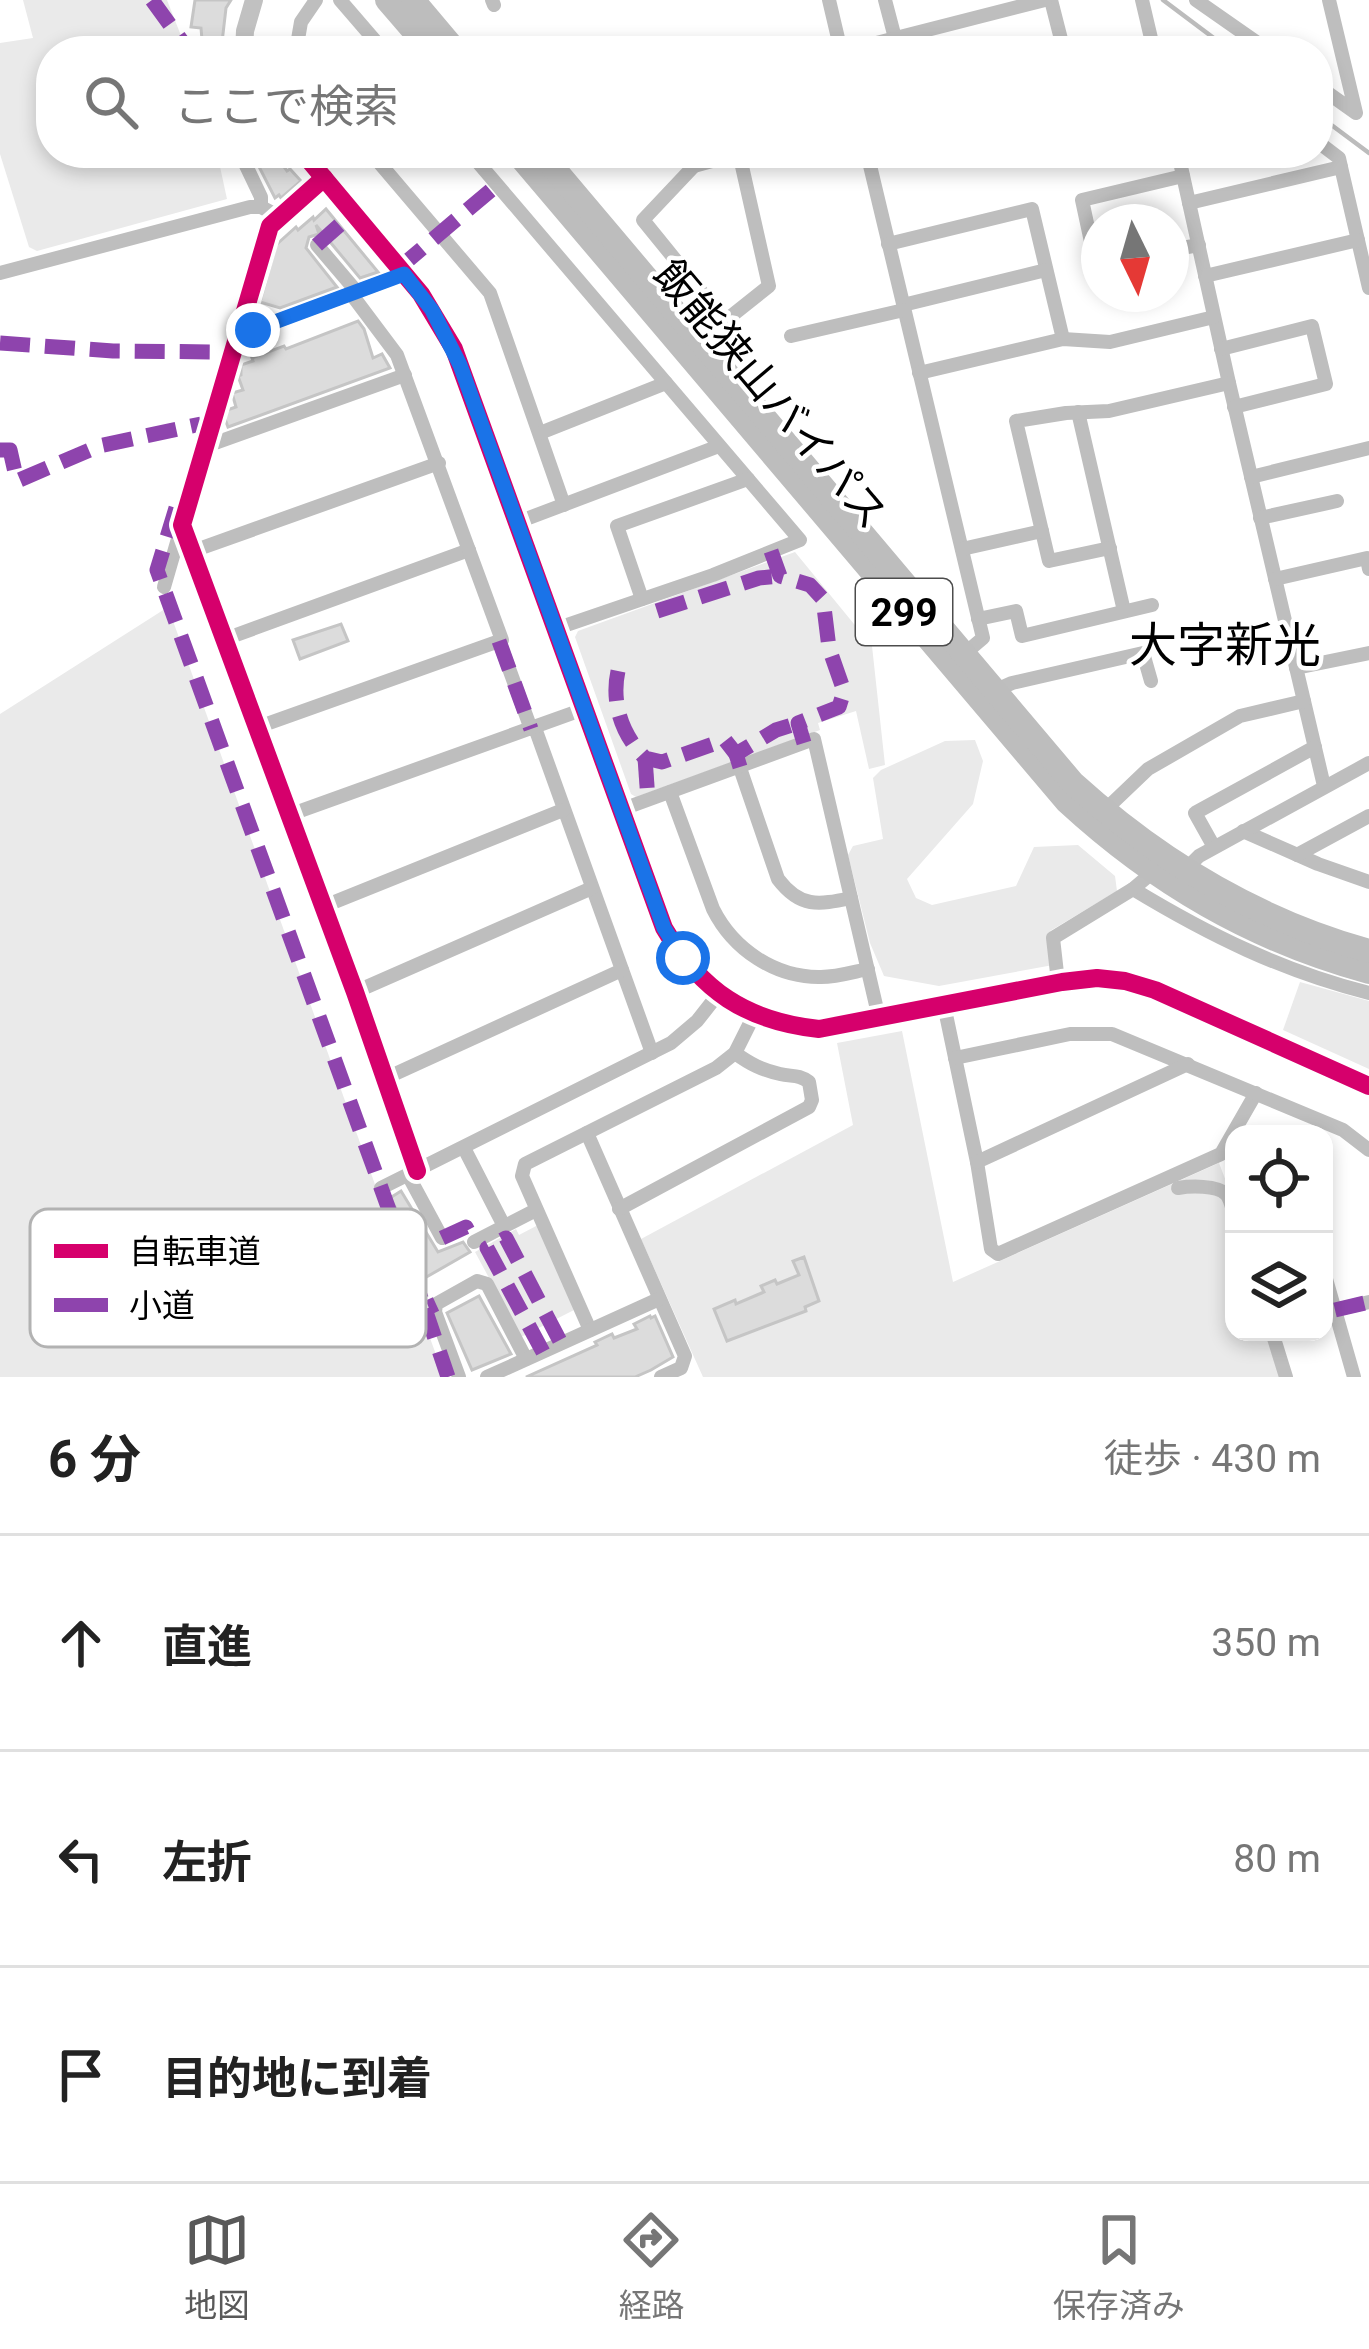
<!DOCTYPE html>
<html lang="ja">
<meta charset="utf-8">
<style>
body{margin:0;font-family:Roboto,"Noto Sans JP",sans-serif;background:#f2f2f2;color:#222}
.controls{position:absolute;right:36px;bottom:36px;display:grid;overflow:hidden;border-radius:24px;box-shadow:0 6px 18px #0003}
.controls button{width:108px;height:108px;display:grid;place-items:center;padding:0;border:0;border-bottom:3px solid #e0e0e0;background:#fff;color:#222;font:60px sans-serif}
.compass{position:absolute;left:1081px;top:204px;width:108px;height:108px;border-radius:50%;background:#fff;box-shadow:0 6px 18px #0003;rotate:175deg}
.stop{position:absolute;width:36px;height:36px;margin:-27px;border:9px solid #1a73e8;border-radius:50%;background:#fff}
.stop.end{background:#1a73e8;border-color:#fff;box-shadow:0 3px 12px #0008}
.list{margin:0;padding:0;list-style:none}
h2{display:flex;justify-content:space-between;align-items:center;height:156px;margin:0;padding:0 48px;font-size:51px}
h2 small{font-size:39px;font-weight:400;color:#767676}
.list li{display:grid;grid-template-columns:78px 1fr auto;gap:36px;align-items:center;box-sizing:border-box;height:216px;padding:0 48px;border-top:3px solid #e0e0e0}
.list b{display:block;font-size:45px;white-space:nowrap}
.list em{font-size:39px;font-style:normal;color:#767676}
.icon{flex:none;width:66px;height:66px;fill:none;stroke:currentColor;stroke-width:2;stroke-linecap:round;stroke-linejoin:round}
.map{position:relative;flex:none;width:1369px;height:1377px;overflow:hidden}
.search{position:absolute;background:#fff;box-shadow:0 6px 18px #0003;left:36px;right:36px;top:36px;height:132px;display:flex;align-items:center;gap:30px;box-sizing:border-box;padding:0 42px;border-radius:48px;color:#767676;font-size:45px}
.sheet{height:804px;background:#fff}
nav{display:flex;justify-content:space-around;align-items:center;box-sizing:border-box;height:168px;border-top:3px solid #e0e0e0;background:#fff;font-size:33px;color:#767676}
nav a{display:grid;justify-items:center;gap:6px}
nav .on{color:#595959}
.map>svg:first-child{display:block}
.green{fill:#eaeaea}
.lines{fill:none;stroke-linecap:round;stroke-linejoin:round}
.stream{stroke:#bcbcbc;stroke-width:4.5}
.building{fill:#dcdcdc;stroke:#c5c5c5;stroke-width:3}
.street{stroke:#bebebe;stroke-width:14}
.secondary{stroke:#c1c1c1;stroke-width:18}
.highway{stroke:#bdbdbd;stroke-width:24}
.quiet{stroke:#8e44ad;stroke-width:15;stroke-dasharray:30 15;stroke-linecap:butt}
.cycleway-casing{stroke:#fff;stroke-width:26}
.cycleway{stroke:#d6006c;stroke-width:18}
.route{stroke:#1a73e8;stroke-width:15}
.labels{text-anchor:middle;stroke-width:9;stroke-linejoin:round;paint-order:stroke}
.shield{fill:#fff;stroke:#4c4c4c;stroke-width:3}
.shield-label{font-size:39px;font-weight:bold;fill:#000}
.street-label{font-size:42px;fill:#000;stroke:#fff}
.quarter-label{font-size:48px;fill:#000;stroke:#fff}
.key{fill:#fff;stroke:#b2b2b2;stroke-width:3}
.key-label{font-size:33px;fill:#000}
</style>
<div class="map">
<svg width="1369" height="1377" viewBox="0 0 1369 1377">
<rect width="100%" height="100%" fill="#fff"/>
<g class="green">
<polygon points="23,0 167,0 187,51 51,51 51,153 217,153 227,199 37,251 29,247 0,154 0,43 33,38"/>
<polygon points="795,552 872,646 885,765 869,769 856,711 818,723 820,730 636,797 631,794 575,637 578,631"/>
<polygon points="168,607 444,1377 0,1377 0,714"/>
<polygon points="975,740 983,761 973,804 907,879 916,898 932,905 1016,886 1034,847 1078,845 1115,876 1117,891 1050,931 1053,965 939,986 884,976 870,943 848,855 853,846 883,839 873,778 881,770 945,741"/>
<polygon points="1300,982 1369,1001 1369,1069 1283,1030"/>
<polygon points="902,1031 953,1282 1219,1163 1234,1202 1234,1332 1275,1332 1289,1377 703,1377 641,1239 853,1125 837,1043"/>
<polygon points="538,1225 574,1310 521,1337 475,1252 516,1229 519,1235"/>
</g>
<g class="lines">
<g class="stream">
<polyline points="1163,0 1231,51"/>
<polyline points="1318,115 1369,153"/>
</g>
</g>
<g class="building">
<polygon points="195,0 231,0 226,8 221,51 203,51 201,28 191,27"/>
<polygon points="252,153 274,153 287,171 290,169 301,181 281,198 279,195 275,198"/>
<polygon points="326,209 378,272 360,278 316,225 319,234 309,237 306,248 337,287 280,308 260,302 276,245 296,227 298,230 313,217 314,220"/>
<polygon points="358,321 364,329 373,358 382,354 390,368 228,427 225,419 227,410 236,407 232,393 243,390 238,376 241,375 241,365 253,361 252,358 284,346 286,349"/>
<polygon points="341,624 348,641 300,659 293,640"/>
<polygon points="401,1191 438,1252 463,1242 470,1252 423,1279 409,1250 413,1248 402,1228 406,1226 390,1198"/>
<polygon points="804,1257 819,1301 805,1307 806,1311 727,1341 714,1309 735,1300 736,1304 764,1292 761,1286 775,1280 777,1284 799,1275 793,1261"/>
<polygon points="479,1296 511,1354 472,1370 447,1313"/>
<polygon points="650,1316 651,1318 655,1316 673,1357 651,1370 635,1377 526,1377 597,1345 595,1342 612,1334 614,1338 637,1329 634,1324"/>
</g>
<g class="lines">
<g class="street">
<polyline points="340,0 384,51"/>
<polyline points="492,0 494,5"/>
<polyline points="829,0 841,51"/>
<polyline points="885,0 895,38"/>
<polyline points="1051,0 1064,51"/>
<polyline points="1142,0 1154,51"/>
<polyline points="1196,0 1269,51"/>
<polyline points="296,51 301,22 316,0"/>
<polyline points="845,51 1045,0"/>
<polyline points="1318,86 1356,113 1329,0"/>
<polyline points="1318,142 1339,158 1341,167"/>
<polyline points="240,153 261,197 261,207"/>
<polyline points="371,153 490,293 564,505"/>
<polyline points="470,153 800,540 713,575 555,629"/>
<polyline points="690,153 694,166 643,220 725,321 769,286 739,153"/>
<polyline points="867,153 983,638 963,655"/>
<polyline points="1178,153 1229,383 1324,786"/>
<polyline points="694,166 741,153"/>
<polyline points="324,178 270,226 182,525 355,992 417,1171"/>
<polyline points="1189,203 1341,167 1369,288"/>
<polyline points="888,244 1032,209 1063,339"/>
<polyline points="317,245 357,292"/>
<polyline points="1171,250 1199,245"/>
<polyline points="1099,265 1096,265 1082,200 1183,176"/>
<polyline points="0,273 250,207 261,207 280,217"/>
<polyline points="1205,276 1358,240"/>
<polyline points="903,305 1046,270"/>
<polyline points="238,332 253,330 404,274"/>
<polyline points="791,336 904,310"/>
<polyline points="1221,349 1312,326 1326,384 1234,407"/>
<polyline points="919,373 1063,339 1110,342 1214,317"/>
<polyline points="1078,412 1124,611"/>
<polyline points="540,433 666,383"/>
<polyline points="206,444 218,442 405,375"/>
<polyline points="1251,477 1369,448"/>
<polyline points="1260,518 1337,501"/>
<polyline points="518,522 719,446"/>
<polyline points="1110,548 1049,561 1016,421 1066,413 1109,411 1229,383"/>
<polyline points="962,549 1042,531"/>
<polyline points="193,551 439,463"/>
<polyline points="1275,579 1367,558 1369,569"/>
<polyline points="164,587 182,525"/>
<polyline points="642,599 617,526 748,479"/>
<polyline points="978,619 1016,611 1022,636 1152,605"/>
<polyline points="225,639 469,550"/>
<polyline points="499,641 531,729"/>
<polyline points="1296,668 1369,653"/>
<polyline points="994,691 1012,683 1143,653 1151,681"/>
<polyline points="258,727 502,640 397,355 352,295"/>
<polyline points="535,728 652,1053"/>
<path d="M740,768L778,879C800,908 818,905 851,898"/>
<path d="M670,792L713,909C733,949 775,978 821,977C837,977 853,972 868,969"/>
<polyline points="620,810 814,739 879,1018"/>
<polyline points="1104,811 1148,769 1240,716 1304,701"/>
<polyline points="289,815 584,709"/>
<polyline points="1243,831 1318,864 1369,882"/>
<polyline points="1214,847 1195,813 1315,747"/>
<polyline points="1297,855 1369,816"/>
<polyline points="1185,870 1199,856 1369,763"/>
<path d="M1133,889C1209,935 1282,971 1369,993"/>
<polyline points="322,907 563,810"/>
<polyline points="1058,982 1053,938 1133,889 1153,872"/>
<polyline points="355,992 592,888"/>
<polyline points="944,1005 977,1162 991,1249 998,1254 1221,1154 1256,1093"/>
<polyline points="955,1058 1070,1034 1112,1034 1343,1130 1369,1150"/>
<polyline points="386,1078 622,970"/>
<polyline points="587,1133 685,1356 681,1368 661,1377"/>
<polyline points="464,1148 504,1226"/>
<polyline points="977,1162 1188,1064"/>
<polyline points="408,1175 442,1238"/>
<polyline points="381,1188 671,1043 697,1021 719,993"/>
<path d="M1178,1188C1190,1186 1217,1185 1226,1194C1230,1198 1232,1208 1234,1213"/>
<path d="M619,1209L809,1107L812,1100L809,1082C798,1074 792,1077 780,1074C762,1070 750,1064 735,1053"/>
<polyline points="474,1242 536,1210"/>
<polyline points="1324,1272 1354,1377"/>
<polyline points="1335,1310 1369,1302"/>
<polyline points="590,1330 522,1176 525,1164 716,1068 735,1053 754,1015"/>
<polyline points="1272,1332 1286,1377"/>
<polyline points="459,1377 435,1312 436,1304 477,1281 487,1284 526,1359"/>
<polyline points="487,1377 659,1299"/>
</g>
<g class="secondary">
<polyline points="244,51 245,31 254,0"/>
<path d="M303,153L421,294L454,349L664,928C701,991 746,1021 819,1029L1062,982L1097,978L1125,981L1155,990L1369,1086"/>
</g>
<g class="highway">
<polyline points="387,0 431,51"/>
<polyline points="413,0 456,51"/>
<path d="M517,153L1067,802C1155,883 1252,940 1369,972"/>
<path d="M541,153L1073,783C1159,861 1257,920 1369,951"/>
</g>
<g class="quiet">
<polyline points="152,0 189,51"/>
<polyline points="317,245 344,221"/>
<polyline points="399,268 497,185"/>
<polyline points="0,343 113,351 221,352"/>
<polyline points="0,450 10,450 17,481 99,446 201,424"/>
<polyline points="176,508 157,570 425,1309 436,1304"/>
<polyline points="771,551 780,576 810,585 823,599 829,648 844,691 839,707 798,723 804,743"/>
<polyline points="657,611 759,578 780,576"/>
<polyline points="499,641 531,729"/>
<path d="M618,671C611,703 622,735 645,758L662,762L725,740L736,754"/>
<polyline points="645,758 648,800"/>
<polyline points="740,767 736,754 776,730 798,723"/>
<polyline points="442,1238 466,1227 474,1242"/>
<polyline points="425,1309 448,1377"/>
<polyline points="1335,1310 1369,1302"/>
<polyline points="543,1352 487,1248 506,1238 561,1343"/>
</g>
<defs>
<g id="cycleway">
<path d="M303,153L421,294L454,349L664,928C701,991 746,1021 819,1029L1062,982L1097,978L1125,981L1155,990L1369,1086"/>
<polyline points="324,178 270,226 182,525 355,992 417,1171"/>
</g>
</defs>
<use href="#cycleway" class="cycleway-casing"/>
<use href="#cycleway" class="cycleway"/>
</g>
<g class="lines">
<polyline class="route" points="253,330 404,274 432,310 460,365 664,928 683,958"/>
</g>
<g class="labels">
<rect class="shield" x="856" y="579" width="96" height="66" rx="9"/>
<g class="shield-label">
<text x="904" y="626">299</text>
</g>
<g class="street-label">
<text transform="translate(771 394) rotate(50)" y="15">飯能狭山バイパス</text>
</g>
<g class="quarter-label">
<text x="1225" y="662">大字新光</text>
</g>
</g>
<rect x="30" y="1209" width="396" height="138" rx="18" class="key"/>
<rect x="54" y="1244" width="54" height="14" fill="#d6006c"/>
<rect x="54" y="1298" width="54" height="14" fill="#8e44ad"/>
<g class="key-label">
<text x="129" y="1263">自転車道</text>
<text x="129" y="1317">小道</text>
</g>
</svg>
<div class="controls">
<button><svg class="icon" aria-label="locate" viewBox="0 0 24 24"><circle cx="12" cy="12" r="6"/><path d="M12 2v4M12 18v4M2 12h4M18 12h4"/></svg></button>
<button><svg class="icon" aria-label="layers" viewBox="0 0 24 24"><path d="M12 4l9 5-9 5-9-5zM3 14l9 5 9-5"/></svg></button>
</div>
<svg class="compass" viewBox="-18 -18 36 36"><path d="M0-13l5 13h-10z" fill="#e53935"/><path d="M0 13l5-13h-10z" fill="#767676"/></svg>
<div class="stop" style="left:683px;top:958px"></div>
<div class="stop end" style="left:253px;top:330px"></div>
<div class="search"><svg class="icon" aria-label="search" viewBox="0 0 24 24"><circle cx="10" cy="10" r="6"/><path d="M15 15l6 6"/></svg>ここで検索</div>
</div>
<section class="sheet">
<h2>6 分<small>徒歩 · 430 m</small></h2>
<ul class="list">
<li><svg class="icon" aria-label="ahead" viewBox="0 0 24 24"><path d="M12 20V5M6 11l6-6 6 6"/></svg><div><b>直進</b></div><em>350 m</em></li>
<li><svg class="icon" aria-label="left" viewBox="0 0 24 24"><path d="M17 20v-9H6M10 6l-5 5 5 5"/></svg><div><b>左折</b></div><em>80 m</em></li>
<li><svg class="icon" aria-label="arrive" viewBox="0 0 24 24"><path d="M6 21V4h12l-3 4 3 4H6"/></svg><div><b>目的地に到着</b></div></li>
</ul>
</section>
<nav>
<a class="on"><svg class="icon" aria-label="map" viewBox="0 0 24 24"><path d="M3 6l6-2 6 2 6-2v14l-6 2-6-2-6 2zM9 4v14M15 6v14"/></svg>地図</a>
<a><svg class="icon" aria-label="directions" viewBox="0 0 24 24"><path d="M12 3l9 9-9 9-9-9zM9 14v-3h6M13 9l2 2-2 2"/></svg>経路</a>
<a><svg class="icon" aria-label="saved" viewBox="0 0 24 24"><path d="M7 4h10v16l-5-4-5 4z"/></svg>保存済み</a>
</nav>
